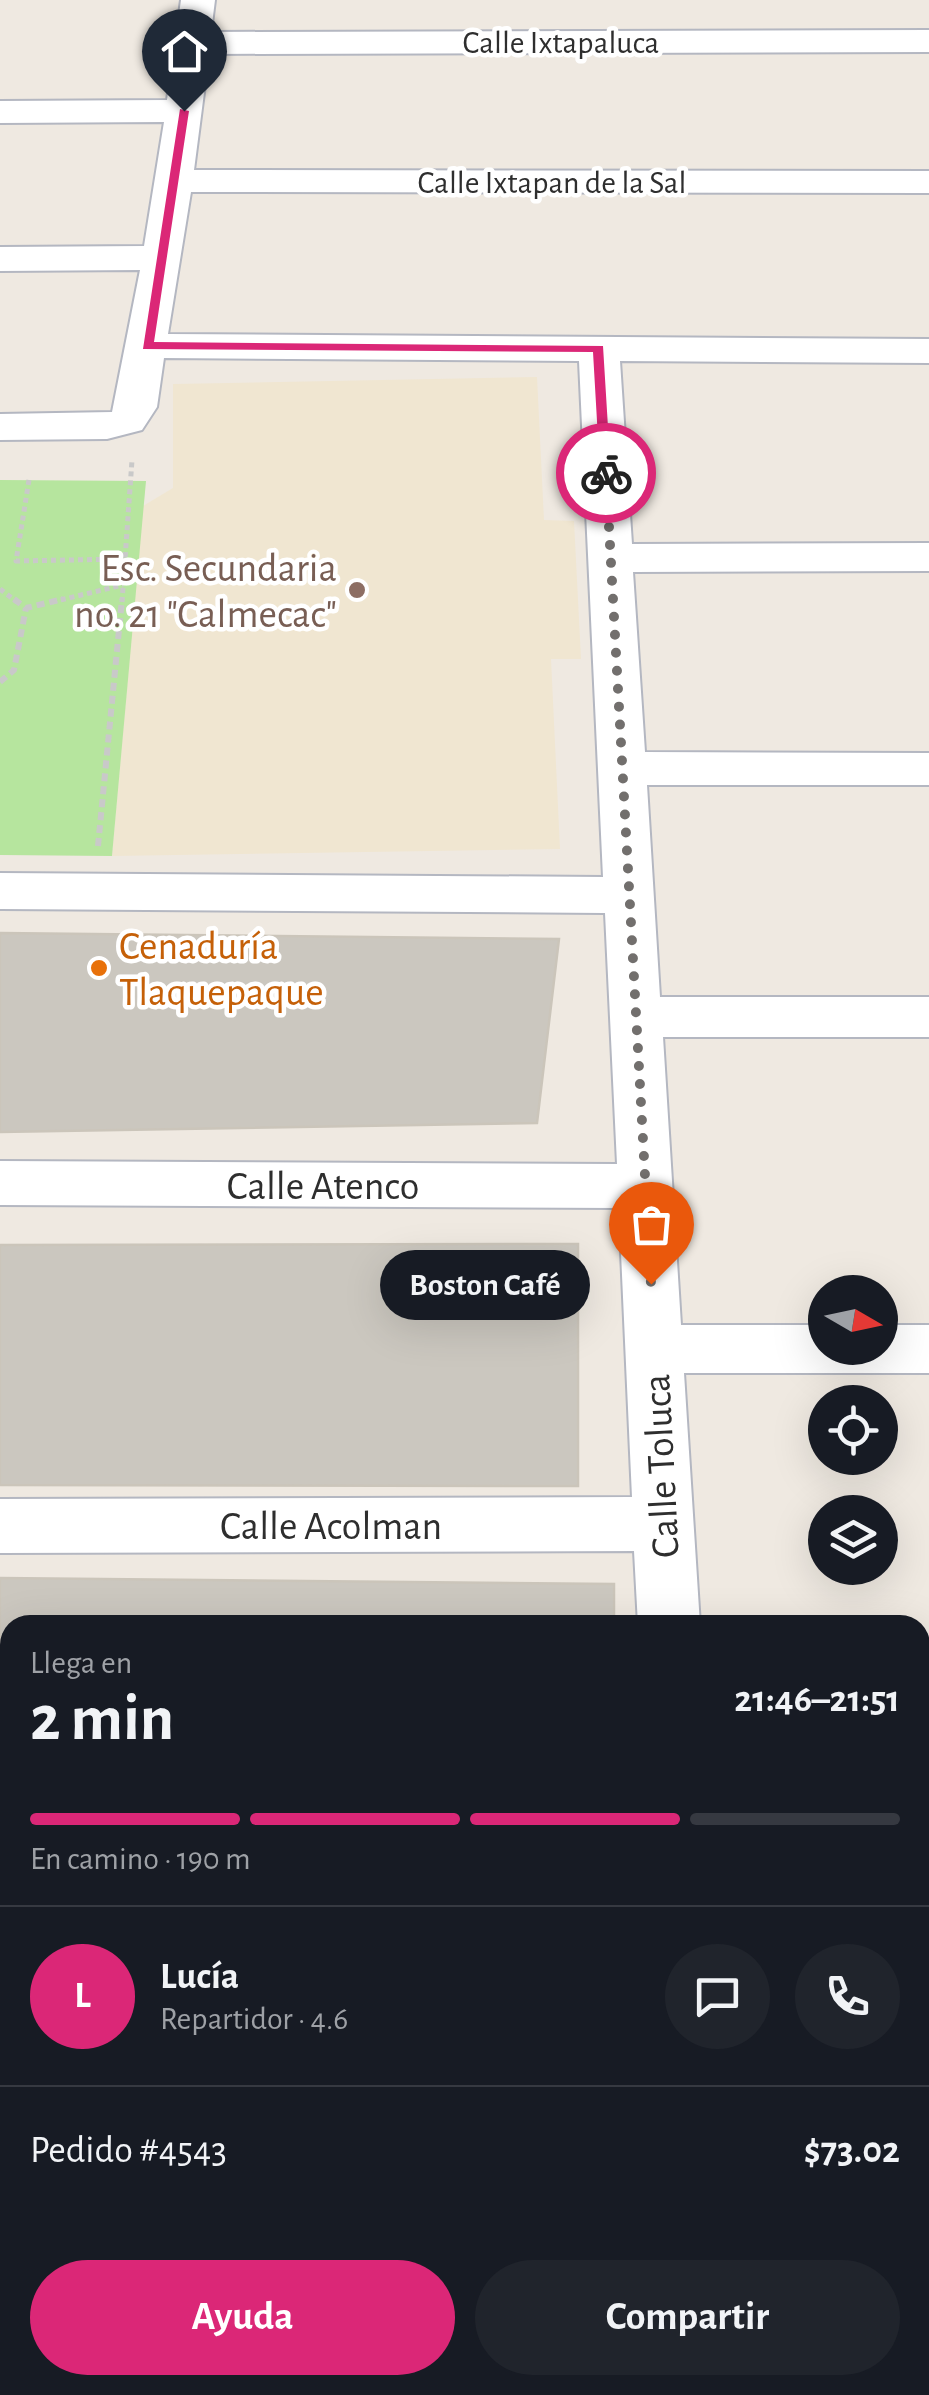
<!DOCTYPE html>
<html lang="es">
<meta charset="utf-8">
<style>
:root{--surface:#171b24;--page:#20242c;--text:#f1f3f6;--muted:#9ea1a6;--line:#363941;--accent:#db2777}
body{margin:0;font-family:"Alegreya Sans",sans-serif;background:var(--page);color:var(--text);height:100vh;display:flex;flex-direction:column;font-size:38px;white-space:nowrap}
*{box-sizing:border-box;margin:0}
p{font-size:32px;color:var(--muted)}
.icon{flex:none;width:55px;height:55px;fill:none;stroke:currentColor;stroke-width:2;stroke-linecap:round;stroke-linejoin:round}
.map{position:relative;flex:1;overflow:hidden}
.drawer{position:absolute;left:0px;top:1615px;width:930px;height:780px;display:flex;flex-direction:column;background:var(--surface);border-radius:30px 30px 0 0;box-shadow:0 10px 40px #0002}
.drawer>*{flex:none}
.needle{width:65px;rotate:99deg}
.tools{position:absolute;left:808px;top:1275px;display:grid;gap:20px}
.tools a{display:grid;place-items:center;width:90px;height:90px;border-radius:50%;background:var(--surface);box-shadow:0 10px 40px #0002;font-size:50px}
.pin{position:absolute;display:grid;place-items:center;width:85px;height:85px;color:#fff;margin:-102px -42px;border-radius:50% 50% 50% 0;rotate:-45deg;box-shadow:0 0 10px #0007}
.pin .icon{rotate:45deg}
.courier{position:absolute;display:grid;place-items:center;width:100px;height:100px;margin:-50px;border:8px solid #db2777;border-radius:50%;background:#fff;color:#222;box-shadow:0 2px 12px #0007}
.bubble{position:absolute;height:70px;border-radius:35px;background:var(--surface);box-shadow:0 10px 40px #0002;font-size:32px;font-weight:600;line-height:70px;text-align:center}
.headline em{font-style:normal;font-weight:600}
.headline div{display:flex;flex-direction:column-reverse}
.headline{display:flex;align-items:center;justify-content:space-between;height:170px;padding:0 30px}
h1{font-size:65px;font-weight:600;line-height:75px}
.bar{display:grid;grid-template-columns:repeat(4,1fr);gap:15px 10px;align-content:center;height:120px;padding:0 30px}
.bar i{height:12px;border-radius:8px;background:var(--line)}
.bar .on{background:var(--accent)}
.bar p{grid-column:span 4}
.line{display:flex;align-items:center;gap:25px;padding:0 30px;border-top:2px solid var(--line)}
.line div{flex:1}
.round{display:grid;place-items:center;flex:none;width:105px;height:105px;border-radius:52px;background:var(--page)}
.action{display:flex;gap:20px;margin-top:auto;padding:20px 30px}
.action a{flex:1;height:115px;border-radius:60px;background:var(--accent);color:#fff;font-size:40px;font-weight:600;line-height:115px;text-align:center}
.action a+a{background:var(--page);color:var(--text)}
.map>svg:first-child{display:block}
</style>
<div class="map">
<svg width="929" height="2395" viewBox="0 0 929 2395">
<rect width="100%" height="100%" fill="#efe9e1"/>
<path fill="#f0e6d1" d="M537,377L544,520L574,521L581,659H551L560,849L112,856L143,506L173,488V384Z"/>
<path fill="#b6e59e" d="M0,480L146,481L112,856L0,855Z"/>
<path fill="#cbc7bf" stroke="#cbc5ba" stroke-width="2.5" d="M0,933L559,939L537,1123L0,1132Z
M578,1244V1486L0,1485V1245Z
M0,1578L614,1584V1625H10V1900H0Z
M0,2021H10V2377H0Z"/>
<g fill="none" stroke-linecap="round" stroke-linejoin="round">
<defs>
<path id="minor" d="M181,0H215L211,32L929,30V52L209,54L194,170L929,171V193L191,192L168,334L929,339V363L620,361L632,544L929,543V571L633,572L645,752L929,753V785H647L660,997H929V1037H663L681,1325H825V1348H880V1325H929V1373H684L700,1625H638L634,1551L0,1553V1499L632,1497L619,1208L0,1205V1161L617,1164L605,913L0,909V873L603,877L579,361L164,358L157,407L142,430L107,439L0,440V414L112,412L140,270L0,271V247L144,246L164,122L0,123V101L167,100Z
M920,1691L929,1692V1752L920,1751Z
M0,1923H10V1991H0Z
M920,2186H929V2258H920Z
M673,2385H749L750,2395H674Z"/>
</defs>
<use href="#minor" stroke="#b4b7c1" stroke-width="4"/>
<path stroke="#c9c9c9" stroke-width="5" stroke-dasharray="5 4" stroke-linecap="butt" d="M29,480L16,561L126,559
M0,589L17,602
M52,602L123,585
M122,602L132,460"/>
<path stroke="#c9c9c9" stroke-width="6" stroke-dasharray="8 5" stroke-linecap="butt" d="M14,599L26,608L63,599
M0,682L14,670L26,608
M98,846L122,599"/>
<use href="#minor" fill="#fff" fill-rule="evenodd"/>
</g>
<path fill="#db2777" d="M180,109L189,111L154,342L603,346L611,476L600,473L593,352L143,349Z"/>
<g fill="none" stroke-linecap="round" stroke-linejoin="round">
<path stroke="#726f6d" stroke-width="10" stroke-dasharray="0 18" d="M606,473L651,1284"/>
</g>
<circle fill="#8d6e63" stroke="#fff" stroke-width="4" cx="357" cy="590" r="10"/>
<circle fill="#e8710a" stroke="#fff" stroke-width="4" cx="99" cy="968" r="10"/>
<g text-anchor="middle" stroke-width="9" stroke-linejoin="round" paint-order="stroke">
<g font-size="32" fill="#2e2e2e" stroke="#fff">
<text x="561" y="53">Calle Ixtapaluca</text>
<text x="552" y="193">Calle Ixtapan de la Sal</text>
</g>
<g font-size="40" fill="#785e54" stroke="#fff" text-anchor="end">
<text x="337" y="581">Esc. Secundaria<tspan x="337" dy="46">no. 21 "Calmecac"</tspan></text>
</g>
<g font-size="40" fill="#c56008" stroke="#fff" text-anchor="start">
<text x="119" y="959">Cenaduría<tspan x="119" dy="46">Tlaquepaque</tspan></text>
</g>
<g font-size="40" fill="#2e2e2e" stroke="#fff">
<text x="323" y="1199">Calle Atenco</text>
<text transform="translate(660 1466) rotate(-93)" y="14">Calle Toluca</text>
<text x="331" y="1539">Calle Acolman</text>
</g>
</g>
</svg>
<div class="tools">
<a><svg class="needle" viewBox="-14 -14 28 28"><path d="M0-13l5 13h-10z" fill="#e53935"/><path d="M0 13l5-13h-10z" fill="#9ea1a6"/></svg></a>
<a><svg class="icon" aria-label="locate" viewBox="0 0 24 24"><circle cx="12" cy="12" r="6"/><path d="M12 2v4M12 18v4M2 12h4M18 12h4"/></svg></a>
<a><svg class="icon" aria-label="layers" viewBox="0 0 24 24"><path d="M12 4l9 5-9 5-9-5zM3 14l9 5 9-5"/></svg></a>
</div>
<div class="pin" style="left:651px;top:1284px;background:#ea580c"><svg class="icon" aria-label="bag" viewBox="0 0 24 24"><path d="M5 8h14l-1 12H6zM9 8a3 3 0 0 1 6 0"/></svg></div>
<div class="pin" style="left:184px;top:111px;background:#1f2937"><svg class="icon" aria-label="home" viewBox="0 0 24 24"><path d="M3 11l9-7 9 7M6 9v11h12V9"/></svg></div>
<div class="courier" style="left:606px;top:473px"><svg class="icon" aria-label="bike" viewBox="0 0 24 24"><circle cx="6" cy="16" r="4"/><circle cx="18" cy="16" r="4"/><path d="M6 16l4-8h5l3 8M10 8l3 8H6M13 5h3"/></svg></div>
<div class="bubble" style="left:380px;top:1250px;width:210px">Boston Café</div>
<section class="drawer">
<div class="headline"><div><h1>2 min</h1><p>Llega en</p></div><em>21:46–21:51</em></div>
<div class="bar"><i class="on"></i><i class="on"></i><i class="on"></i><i></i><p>En camino · 190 m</p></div>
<div class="line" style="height:180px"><b class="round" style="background:var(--accent);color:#fff">L</b><div><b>Lucía</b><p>Repartidor · 4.6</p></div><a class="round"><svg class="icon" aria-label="chat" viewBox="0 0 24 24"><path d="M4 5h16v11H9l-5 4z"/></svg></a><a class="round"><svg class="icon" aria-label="phone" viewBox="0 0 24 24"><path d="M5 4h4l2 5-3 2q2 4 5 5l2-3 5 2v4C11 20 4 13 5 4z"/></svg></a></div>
<div class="line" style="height:130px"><div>Pedido #4543</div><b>$73.02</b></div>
<div class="action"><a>Ayuda</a><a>Compartir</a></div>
</section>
</div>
